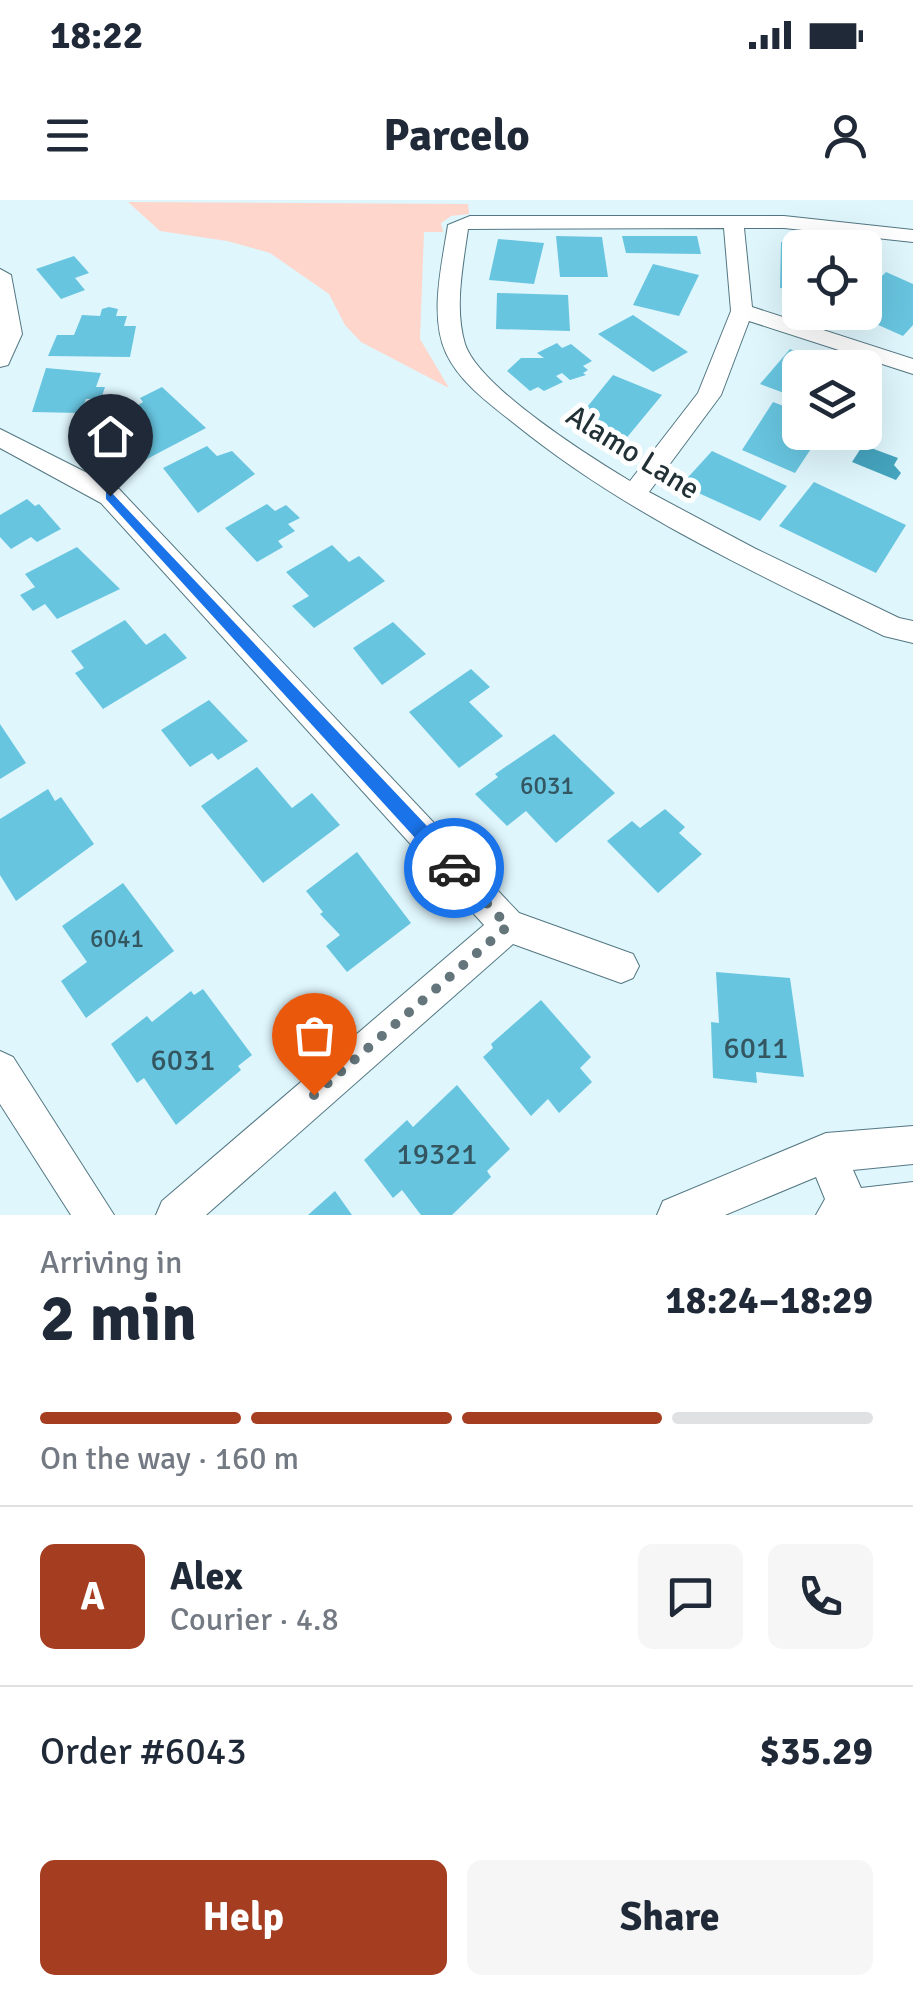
<!DOCTYPE html>
<meta charset="utf-8">
<style>
:root{--surface:#fff;--page:#f6f6f7;--text:#1f2937;--muted:#747a83;--line:#e0e1e3;--accent:#a53d21}
body{margin:0;font-family:Signika,sans-serif;background:var(--page);color:var(--text);height:100vh;display:flex;flex-direction:column;font-size:38px;white-space:nowrap}
*{box-sizing:border-box;margin:0}
p{font-size:32px;color:var(--muted)}
.icon{flex:none;width:55px;height:55px;fill:none;stroke:currentColor;stroke-width:2;stroke-linecap:round;stroke-linejoin:round}
.map{position:relative;height:1015px;overflow:hidden}
.drawer{display:flex;flex-direction:column;background:var(--surface);flex:1}
.drawer>*{flex:none}
.tools{position:absolute;left:782px;top:30px;display:grid;gap:20px}
.tools a{display:grid;place-items:center;width:100px;height:100px;border-radius:15px;background:var(--surface);box-shadow:0 10px 40px #0002;font-size:50px}
.pin{position:absolute;display:grid;place-items:center;width:85px;height:85px;color:#fff;margin:-102px -42px;border-radius:50% 50% 50% 0;rotate:-45deg;box-shadow:0 0 10px #0007}
.pin .icon{rotate:45deg}
.courier{position:absolute;display:grid;place-items:center;width:100px;height:100px;margin:-50px;border:8px solid #1a73e8;border-radius:50%;background:#fff;color:#222;box-shadow:0 2px 12px #0007}
.head em{font-style:normal;font-weight:800}
.head div{display:flex;flex-direction:column-reverse}
.head{display:flex;align-items:center;justify-content:space-between;height:170px;padding:0 40px}
h1{font-size:65px;font-weight:800;line-height:75px}
.bar{display:grid;grid-template-columns:repeat(4,1fr);gap:15px 10px;align-content:center;height:120px;padding:0 40px}
.bar i{height:12px;border-radius:8px;background:var(--line)}
.bar .active{background:var(--accent)}
.bar p{grid-column:span 4}
.line{display:flex;align-items:center;gap:25px;padding:0 40px;border-top:2px solid var(--line)}
.line div{flex:1}
.round{display:grid;place-items:center;flex:none;width:105px;height:105px;border-radius:15px;background:var(--page)}
.button{display:flex;gap:20px;margin-top:auto;padding:20px 40px}
.button a{flex:1;height:115px;border-radius:15px;background:var(--accent);color:#fff;font-size:40px;font-weight:800;line-height:115px;text-align:center}
.button a+a{background:var(--page);color:var(--text)}
.status{display:flex;justify-content:space-between;align-items:center;height:70px;padding:0 50px;background:var(--surface);direction:ltr}
.status svg{height:28px;fill:currentColor}
header{display:flex;justify-content:space-between;align-items:center;height:130px;padding:0 40px;background:var(--surface);font-size:45px;font-weight:800}
.map>svg:first-child{display:block}
</style>
<div class="status"><b>18:22</b><svg viewBox="0 0 49 12"><path d="M0 12V9h3v3zM5 12V6h3v6zM10 12V3h3v9zM15 12V0h3v12zM26 1h20v11H26zM47 4h2v5h-2z"/></svg></div>
<header><svg class="icon" aria-label="menu" viewBox="0 0 24 24"><path d="M4 6h16M4 12h16M4 18h16"/></svg>Parcelo<svg class="icon" aria-label="person" viewBox="0 0 24 24"><circle cx="12" cy="8" r="4"/><path d="M4 21q1-7 8-7t8 7"/></svg></header>
<div class="map">
<svg width="913" height="1015" viewBox="0 0 913 1015">
<rect width="100%" height="100%" fill="#dff6fd"/>
<path fill="#fed6cb" d="M128,2L468,4L469,14L451,16L441,23L443,32H424L420,139L449,188L361,142L345,125L329,94L270,53L227,41L160,31Z"/>
<path fill="#45a4be" d="M863,245L898,258L894,265L901,273L896,280L852,262Z"/>
<path fill="#68c5e0" d="M556,36L602,37L608,77H560Z
M622,36H697L701,54L626,53Z
M498,39L544,43L534,84L489,80Z
M781,42L819,45L800,48V90L780,88Z
M74,56L89,73L75,78L85,90L61,99L36,69Z
M653,64L699,75L679,116L633,105Z
M886,72L913,84V125L903,136L849,112H865V93Z
M497,93L568,95L570,131L496,129Z
M109,107L118,109L116,116H127L124,126H136L130,157L48,156L57,135H74L82,115L100,116L102,109Z
M633,115L688,152L653,172L598,134Z
M557,143L562,148L571,144L592,161L583,166L588,170L583,173L586,175L570,180L562,173L556,176L563,182L544,191L538,187L530,191L507,171L521,158H544L537,153Z
M790,149L834,167L800,168V199L760,184Z
M46,168L101,173L96,187H105L101,199H86L81,213L32,212Z
M613,175L662,195L624,241L575,222Z
M162,187L206,228L145,260L123,237L132,232L118,218L143,202L140,198Z
M773,202L800,212V232H822L795,273L742,250Z
M207,246L217,256L232,251L255,274L198,313L163,268Z
M712,251L787,286L760,321L681,285Z
M814,282L906,325L876,373L779,326Z
M27,299L35,306L39,304L61,329L37,342L31,337L11,349L0,337V315Z
M267,304L275,311L286,305L300,318L288,324L295,331L278,341L283,347L257,362L225,328Z
M332,345L349,362L359,356L385,381L314,428L292,406L309,396L286,372Z
M77,347L120,389L57,419L45,404L33,411L20,395L35,387L25,374Z
M125,420L146,445L165,433L187,458L103,509L75,473L84,468L71,451Z
M393,422L426,454L382,485L353,448Z
M471,469L490,487L469,502L503,536L459,568L409,512Z
M209,500L248,541L218,560L212,553L190,567L161,530Z
M0,524L26,563L0,579Z
M554,534L615,593L556,643L526,611L507,626L475,594L498,577L495,574Z
M257,567L292,608L312,593L340,625L263,683L201,606Z
M48,589L55,601L61,597L94,644L16,701L0,675V619Z
M665,609L685,627L679,633L702,654L658,693L607,641L632,621L640,628Z
M357,652L411,723L347,772L326,746L340,735L320,714L323,712L306,691Z
M123,683L174,751L86,818L61,781L87,762L62,726Z
M716,772L790,778L804,877L756,872L757,883L713,878L711,822L719,823Z
M203,789L252,855L238,866L241,870L176,925L144,878L137,883L111,844L147,816L152,822L191,791L194,795Z
M541,800L591,857L580,868L592,882L559,913L548,899L531,916L483,857L493,848L491,844Z
M457,885L510,949L487,971L491,977L452,1015H421L402,990L393,998L364,960L407,920L413,927Z
M335,991L352,1015H308Z"/>
<g fill="none" stroke-linecap="round" stroke-linejoin="round">
<defs>
<path id="street" d="M470,16H784L913,30V42L784,28H744L752,107L913,159V174L749,121L721,195L649,292L754,348L899,418L913,421V443L884,436C756,373 626,314 515,224C490,204 460,183 446,153C429,116 442,64 448,25ZM724,28L731,111L698,193L630,281C590,257 479,187 465,144C454,108 463,65 468,29Z
M0,69L11,75L22,134L8,165L0,167Z
M0,229L119,289L519,713L633,754L639,766L633,778L621,783L513,744L206,1015H156L162,1001L484,725L101,303L0,248Z
M0,851L13,857L114,1015H71L0,904Z
M913,926V964L853,970L861,988L913,982V1015H816L825,999L816,977L725,1015H657L663,1001L826,933Z"/>
</defs>
<use href="#street" stroke="#537782" stroke-width="2"/>
<use href="#street" fill="#fff" fill-rule="evenodd"/>
</g>
<path fill="#1a73e8" d="M110,291L461,662V674H448L106,299V292Z"/>
<g fill="none" stroke-linecap="round" stroke-linejoin="round">
<path stroke="#64767c" stroke-width="10" stroke-dasharray="0 18" d="M314,895L508,726L454,668"/>
</g>
<g text-anchor="middle" stroke-width="10" stroke-linejoin="round" paint-order="stroke">
<g font-size="25" fill="#345660">
<text x="547" y="594">6031</text>
<text x="117" y="747">6041</text>
</g>
<g font-size="30" fill="#223136" stroke="#fff">
<text transform="translate(633 252) rotate(32)" y="10">Alamo Lane</text>
</g>
<g font-size="30" fill="#345660">
<text x="756" y="858">6011</text>
<text x="183" y="870">6031</text>
<text x="437" y="964">19321</text>
</g>
</g>
</svg>
<div class="tools">
<a><svg class="icon" aria-label="locate" viewBox="0 0 24 24"><circle cx="12" cy="12" r="6"/><path d="M12 2v4M12 18v4M2 12h4M18 12h4"/></svg></a>
<a><svg class="icon" aria-label="layers" viewBox="0 0 24 24"><path d="M12 4l9 5-9 5-9-5zM3 14l9 5 9-5"/></svg></a>
</div>
<div class="pin" style="left:314px;top:895px;background:#ea580c"><svg class="icon" aria-label="bag" viewBox="0 0 24 24"><path d="M5 8h14l-1 12H6zM9 8a3 3 0 0 1 6 0"/></svg></div>
<div class="pin" style="left:110px;top:296px;background:#1f2937"><svg class="icon" aria-label="home" viewBox="0 0 24 24"><path d="M3 11l9-7 9 7M6 9v11h12V9"/></svg></div>
<div class="courier" style="left:454px;top:668px"><svg class="icon" aria-label="car" viewBox="0 0 24 24"><path d="M5 17H2v-5l4-1 3-4h7l3 4 3 1v5h-3M9 17h6M6 11h13"/><circle cx="7" cy="17" r="2"/><circle cx="17" cy="17" r="2"/></svg></div>
</div>
<section class="drawer">
<div class="head"><div><h1>2 min</h1><p>Arriving in</p></div><em>18:24–18:29</em></div>
<div class="bar"><i class="active"></i><i class="active"></i><i class="active"></i><i></i><p>On the way · 160 m</p></div>
<div class="line" style="height:180px"><b class="round" style="background:var(--accent);color:#fff">A</b><div><b>Alex</b><p>Courier · 4.8</p></div><a class="round"><svg class="icon" aria-label="chat" viewBox="0 0 24 24"><path d="M4 5h16v11H9l-5 4z"/></svg></a><a class="round"><svg class="icon" aria-label="phone" viewBox="0 0 24 24"><path d="M5 4h4l2 5-3 2q2 4 5 5l2-3 5 2v4C11 20 4 13 5 4z"/></svg></a></div>
<div class="line" style="height:130px"><div>Order #6043</div><b>$35.29</b></div>
<div class="button"><a>Help</a><a>Share</a></div>
</section>
